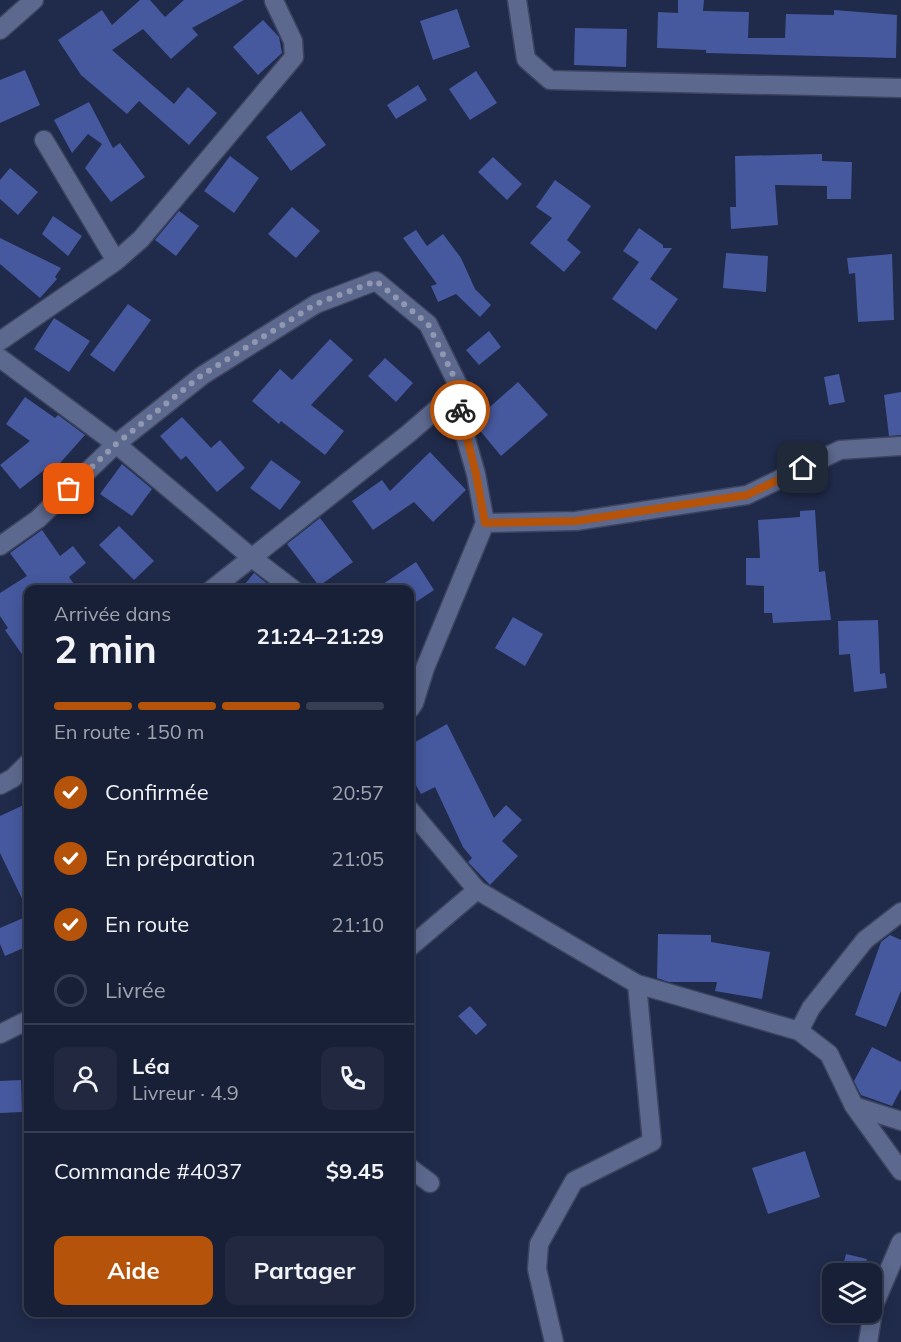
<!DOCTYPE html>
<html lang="fr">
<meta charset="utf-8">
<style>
:root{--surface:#182038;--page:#212840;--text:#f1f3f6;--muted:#9fa3ae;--line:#363e53;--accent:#b45309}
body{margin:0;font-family:Mulish,sans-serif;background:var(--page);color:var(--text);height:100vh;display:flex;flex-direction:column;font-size:22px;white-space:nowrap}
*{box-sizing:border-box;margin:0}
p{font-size:20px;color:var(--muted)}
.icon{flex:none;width:33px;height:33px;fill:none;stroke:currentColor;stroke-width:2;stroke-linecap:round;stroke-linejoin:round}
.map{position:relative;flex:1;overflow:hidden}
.sheet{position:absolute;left:24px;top:585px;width:390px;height:732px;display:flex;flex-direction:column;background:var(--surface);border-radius:12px;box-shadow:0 3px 15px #0003,0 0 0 2px var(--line)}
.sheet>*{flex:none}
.tools{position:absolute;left:822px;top:1263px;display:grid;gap:12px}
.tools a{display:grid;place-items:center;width:60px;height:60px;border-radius:12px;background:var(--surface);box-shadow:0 3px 15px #0003,0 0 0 2px var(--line);font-size:30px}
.pin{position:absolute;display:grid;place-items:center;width:51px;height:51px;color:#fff;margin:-26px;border-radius:12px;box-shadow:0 3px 9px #0006}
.courier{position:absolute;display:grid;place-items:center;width:60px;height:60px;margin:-30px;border:4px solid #b45309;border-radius:50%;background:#fff;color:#222;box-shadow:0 2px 8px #0007}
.head em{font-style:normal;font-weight:700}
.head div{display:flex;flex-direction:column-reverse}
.head{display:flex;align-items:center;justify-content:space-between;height:102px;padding:0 30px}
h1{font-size:39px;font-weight:700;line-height:45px}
.bar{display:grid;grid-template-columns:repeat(4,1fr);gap:9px 6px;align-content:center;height:72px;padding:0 30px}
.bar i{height:8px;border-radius:4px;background:var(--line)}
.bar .active{background:var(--accent)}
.bar p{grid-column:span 4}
.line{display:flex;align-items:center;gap:15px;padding:0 30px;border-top:2px solid var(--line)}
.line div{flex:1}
.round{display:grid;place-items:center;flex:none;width:63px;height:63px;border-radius:12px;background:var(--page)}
ol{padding:0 30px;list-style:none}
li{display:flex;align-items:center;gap:18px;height:66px}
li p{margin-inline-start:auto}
li .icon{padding:6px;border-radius:50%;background:var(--accent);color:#fff;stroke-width:4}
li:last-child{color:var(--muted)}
li i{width:33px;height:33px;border:3px solid var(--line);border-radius:50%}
.primary-button{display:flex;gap:12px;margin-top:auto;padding:12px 30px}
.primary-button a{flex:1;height:69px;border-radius:12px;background:var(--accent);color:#fff;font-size:24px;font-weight:700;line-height:69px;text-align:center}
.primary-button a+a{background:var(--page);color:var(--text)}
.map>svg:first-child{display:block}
</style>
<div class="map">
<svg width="901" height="1342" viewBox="0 0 901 1342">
<rect width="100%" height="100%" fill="#202a4a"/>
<path fill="#46599e" d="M140,0H150L165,17L184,0H244L192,28L198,35L171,59L143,29L112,50L174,104L188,87L217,113L189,145L139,101L127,114L81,75L58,40L102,10L112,25Z
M678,0H704L703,11L749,12L748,38H785L786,14L834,15V10L897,15L896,58L706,53V50L657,48L658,12L678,13Z
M457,9L470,47L433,60L420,21Z
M263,20L279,37L282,53L258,75L233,47Z
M575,28L627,29L626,67L574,65Z
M25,70L40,105L0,123V80Z
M476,71L497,103L470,120L449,89Z
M418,85L427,100L396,119L387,105Z
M89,102L113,148L120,143L145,177L111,202L85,168L102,144L88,134L72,153L54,120Z
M301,111L326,145L291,171L266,137Z
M822,154V161L852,162L851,199H827V186L775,185L778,225L731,229L730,207H736L735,156Z
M230,156L259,178L234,213L204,191Z
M493,157L522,184L507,200L478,172Z
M10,168L38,192L18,215L0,199V180Z
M555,180L591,206L567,240L581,252L564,272L530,243L552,218L536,207Z
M292,207L320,231L296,258L268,234Z
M179,211L199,226L176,256L155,240Z
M53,216L82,236L68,256L42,234Z
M639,228L663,245V248H672L650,279L678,299L656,330L612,299L639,262L623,251Z
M416,230L427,246L443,234L461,258L475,289L491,305L480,317L456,294L438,302L431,286L437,284L403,238Z
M0,238L61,268L55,277L57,279L40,298L0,264Z
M726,253L768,256L766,292L723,288Z
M892,254L894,320L858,322L855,273L849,274L847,258Z
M128,304L151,320L114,372L90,355Z
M54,318L90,341L69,372L34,349Z
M489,331L501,347L479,365L466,350Z
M330,339L353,360L311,405L344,431L325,455L281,421L279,424L252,401L280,369L292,380Z
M385,358L413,383L396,402L368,376Z
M839,374L845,402L829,405L824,377Z
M518,382L548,415L501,456L473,422Z
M901,392V435L889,436L884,395Z
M25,397L55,418L58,415L85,435L53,471L48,467L20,489L0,465L30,441L6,424Z
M182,417L211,448L220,440L245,468L217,492L186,456L181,460L160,436Z
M430,452L466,490L433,522L414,502L373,530L352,501L382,480L390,491Z
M271,460L301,482L280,510L250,488Z
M122,464L152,489L132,516L100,494Z
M815,510L819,572L825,571L831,620L773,623L772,613H764V586L746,585V558H760L758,520L800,517V511Z
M320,518L353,562L319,586L287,544Z
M119,526L154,561L134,580L99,545Z
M42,530L60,556L73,546L86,563L69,577L78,590H28V663L5,630L8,628L0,616V593L27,576L10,553Z
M416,562L434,590L410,606V590H374Z
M254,573L275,590H240Z
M513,617L543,634L525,666L495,648Z
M878,620L880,674L885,673L887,688L854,692L850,654L839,655L838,621Z
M447,724L494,818L506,805L522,820L502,841L518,856L490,885L468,862L472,858L463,847L435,787L421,794L410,775V745Z
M28,803V911L0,853V816Z
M28,916V946L5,956L0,944V928Z
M658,934L711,935V942L770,952L762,999L715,991L717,982H669L657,978Z
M890,935L901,940V991L886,1027L855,1015L881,942Z
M470,1006L487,1025L476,1035L458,1016Z
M872,1047L901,1062V1089L892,1106L861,1095L854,1081Z
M21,1080L22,1112L0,1113V1081Z
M805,1151L820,1197L768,1214L752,1168Z
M846,1254L867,1259L863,1274H841Z"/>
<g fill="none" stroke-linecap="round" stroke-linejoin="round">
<defs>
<path id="minor" d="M517,0L526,59L550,80L901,88
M0,30L34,0
M44,140L116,261
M0,341L116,261L141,239L294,57L293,41L274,1
M0,358L116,444L251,557L294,590
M485,523L576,521L747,495L840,450L901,446
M0,546L38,519L116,444L203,375L316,304L376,281L428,324L460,389V418L476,474L485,523L425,668L414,703L410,709
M211,590L408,434L460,389
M0,785L13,778L28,763
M410,810L477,890L637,984L799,1031L829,1054L854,1106L901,1171
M410,947L477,890
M799,1031L811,1008L865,940L901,912
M0,1034L28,1020
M854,1106L901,1121
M410,1168L430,1183
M554,1342L537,1269L539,1244L574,1181L652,1142L637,984
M868,1342L874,1305L901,1242"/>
</defs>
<use href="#minor" stroke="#3c445f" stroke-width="21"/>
<use href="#minor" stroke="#5c688d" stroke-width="18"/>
</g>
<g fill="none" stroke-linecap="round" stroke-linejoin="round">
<path stroke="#9098b1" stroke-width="6" stroke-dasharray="0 10.8" d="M69,489L116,444L202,375L316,304L376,281L428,324L460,389V410"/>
<path stroke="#b45309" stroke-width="8" d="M460,410L476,474L485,523L576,521L747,495L803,468"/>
</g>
</svg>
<div class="tools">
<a><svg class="icon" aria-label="layers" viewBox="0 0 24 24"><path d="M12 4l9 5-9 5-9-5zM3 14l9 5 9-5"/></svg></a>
</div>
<div class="pin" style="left:69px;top:489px;background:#ea580c"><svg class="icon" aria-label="bag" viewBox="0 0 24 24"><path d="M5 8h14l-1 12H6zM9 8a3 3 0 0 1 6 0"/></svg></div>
<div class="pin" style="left:803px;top:468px;background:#1f2937"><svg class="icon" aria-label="home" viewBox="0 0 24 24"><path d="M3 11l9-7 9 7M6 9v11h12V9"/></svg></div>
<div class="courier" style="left:460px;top:410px"><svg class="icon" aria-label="bike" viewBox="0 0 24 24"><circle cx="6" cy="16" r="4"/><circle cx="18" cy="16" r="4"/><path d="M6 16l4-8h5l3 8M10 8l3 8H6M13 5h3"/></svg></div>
<section class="sheet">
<div class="head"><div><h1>2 min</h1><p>Arrivée dans</p></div><em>21:24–21:29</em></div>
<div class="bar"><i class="active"></i><i class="active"></i><i class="active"></i><i></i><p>En route · 150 m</p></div>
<ol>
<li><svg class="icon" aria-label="check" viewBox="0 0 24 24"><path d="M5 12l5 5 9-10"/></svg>Confirmée<p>20:57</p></li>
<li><svg class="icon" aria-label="check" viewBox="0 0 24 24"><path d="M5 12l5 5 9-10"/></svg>En préparation<p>21:05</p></li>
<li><svg class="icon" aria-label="check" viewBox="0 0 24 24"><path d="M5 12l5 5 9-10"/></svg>En route<p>21:10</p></li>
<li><i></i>Livrée</li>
</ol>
<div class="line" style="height:108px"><a class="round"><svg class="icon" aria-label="person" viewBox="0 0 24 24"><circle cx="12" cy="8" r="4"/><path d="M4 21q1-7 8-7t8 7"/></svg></a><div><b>Léa</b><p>Livreur · 4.9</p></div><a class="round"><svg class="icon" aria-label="phone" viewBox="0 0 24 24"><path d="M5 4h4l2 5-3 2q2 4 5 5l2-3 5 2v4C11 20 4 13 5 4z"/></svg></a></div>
<div class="line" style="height:78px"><div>Commande #4037</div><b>$9.45</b></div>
<div class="primary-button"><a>Aide</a><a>Partager</a></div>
</section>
</div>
